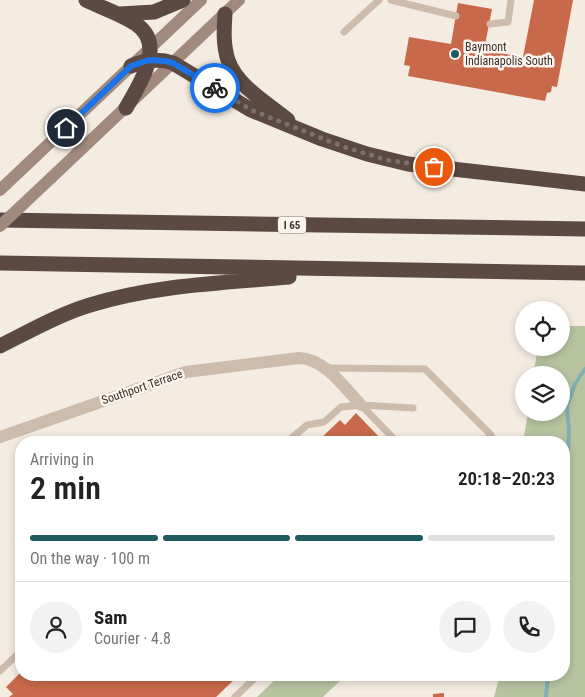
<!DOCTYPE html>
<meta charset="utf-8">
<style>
:root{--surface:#fff;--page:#f2f2f2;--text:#222;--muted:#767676;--line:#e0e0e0;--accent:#1f5a5e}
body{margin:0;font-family:"Roboto Condensed",sans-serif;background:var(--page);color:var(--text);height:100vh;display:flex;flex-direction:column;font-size:19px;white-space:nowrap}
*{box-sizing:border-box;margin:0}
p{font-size:16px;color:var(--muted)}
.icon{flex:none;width:28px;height:28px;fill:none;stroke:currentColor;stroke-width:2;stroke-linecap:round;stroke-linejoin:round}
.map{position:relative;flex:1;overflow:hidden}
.details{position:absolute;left:15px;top:436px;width:555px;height:245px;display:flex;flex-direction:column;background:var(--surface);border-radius:20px;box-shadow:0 2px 8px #0003}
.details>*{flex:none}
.controls{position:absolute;left:515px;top:301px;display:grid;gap:10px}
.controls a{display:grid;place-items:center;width:55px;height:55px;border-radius:50%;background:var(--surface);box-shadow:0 2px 8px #0003;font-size:25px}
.pin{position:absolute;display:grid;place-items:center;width:42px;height:42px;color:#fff;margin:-21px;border:2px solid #fff;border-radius:50%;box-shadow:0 1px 5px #0007}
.courier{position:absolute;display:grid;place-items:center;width:50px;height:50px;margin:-25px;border:4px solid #1a73e8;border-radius:50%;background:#fff;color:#222;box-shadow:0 1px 6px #0007}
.head em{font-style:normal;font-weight:600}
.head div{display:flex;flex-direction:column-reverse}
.head{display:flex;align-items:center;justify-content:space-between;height:85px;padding:0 15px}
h1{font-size:32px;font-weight:600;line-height:38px}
.bar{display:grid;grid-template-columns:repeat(4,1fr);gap:8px 5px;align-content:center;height:60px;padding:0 15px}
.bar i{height:6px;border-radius:4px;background:var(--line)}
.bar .active{background:var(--accent)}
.bar p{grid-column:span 4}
.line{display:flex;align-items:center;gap:12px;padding:0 15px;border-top:1px solid var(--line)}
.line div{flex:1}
.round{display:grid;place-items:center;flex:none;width:52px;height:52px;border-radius:26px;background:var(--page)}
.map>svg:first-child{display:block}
</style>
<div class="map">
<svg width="585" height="697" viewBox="0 0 585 697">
<rect width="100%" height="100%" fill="#f4ebe1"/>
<path fill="#b8c4a0" d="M561,326H585V697H494L500,675H564V442H523L528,413L561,412V375H533L538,348H561Z
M280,675H346L323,697H257Z"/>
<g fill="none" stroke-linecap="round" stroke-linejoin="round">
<path stroke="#7fb0b2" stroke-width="4" d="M567,477L569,431L567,406L575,384L585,369
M564,505L567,475
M546,697L548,675"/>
</g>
<path fill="#c8694b" d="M534,0H573L557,87L552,86L551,92L547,93L545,101L408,76L410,66L404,65L409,37L451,44L458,3L492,9L484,50L523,57Z
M356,413L384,442H322L319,440L340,420L345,425Z
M21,672V675H239L216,697H9L13,694L6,687Z
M444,693V697H433V694Z"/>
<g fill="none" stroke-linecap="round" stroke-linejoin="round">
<path stroke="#cdbbac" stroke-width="7" d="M391,0L456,16
M490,24L508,22L511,0
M344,32L379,0
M327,368L425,369L491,435L484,442
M361,405L397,442
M287,442L307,425L324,422L341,407L361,405L413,408
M0,671L21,651
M235,697L258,675"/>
<path stroke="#cdbbac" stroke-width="12" d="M0,437L186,372L299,358C325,359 344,387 361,405"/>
<path stroke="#a18a7d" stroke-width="12" d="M51,178L239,0
M0,190L201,0"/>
<path stroke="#5c4a42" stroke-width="15" d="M86,0C102,8 121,14 136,24C167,45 139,85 126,108
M120,14L154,12L183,0
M225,14C224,29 223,45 228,60C237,86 267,103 288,120
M131,66C145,60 158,58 173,63L251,110L322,139L367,154L408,164L585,184
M0,220L585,229
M0,263L585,273
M0,346C28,332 60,314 90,305C155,285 222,283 289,277"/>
<path stroke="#a18a7d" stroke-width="12" d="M0,226L51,178"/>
</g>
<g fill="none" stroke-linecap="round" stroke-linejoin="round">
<path stroke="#7c716b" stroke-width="5" stroke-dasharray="0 9" d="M215,88L251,110L344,147L387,160L434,167"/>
<path stroke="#1a73e8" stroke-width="6" d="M66,128L131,66L149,60L165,61L173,63L215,88"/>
</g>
<circle fill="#1f5a5e" stroke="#fbf5ee" stroke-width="2" cx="455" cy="54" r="5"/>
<g text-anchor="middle" stroke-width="5" stroke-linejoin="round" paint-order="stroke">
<rect fill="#fbf5ee" stroke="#756b66" stroke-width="1" x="278" y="216.5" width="28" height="17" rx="4"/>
<g font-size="11" font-weight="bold" fill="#3b302b">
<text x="292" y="229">I 65</text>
</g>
<g font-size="12" fill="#3b302b" stroke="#fbf5ee" text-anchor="start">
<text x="465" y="51">Baymont<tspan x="465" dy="14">Indianapolis South</tspan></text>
</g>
<g font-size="12" fill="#3b302b" stroke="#fbf5ee">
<text transform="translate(142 387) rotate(-19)" y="4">Southport Terrace</text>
</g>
</g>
</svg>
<div class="controls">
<a><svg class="icon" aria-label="locate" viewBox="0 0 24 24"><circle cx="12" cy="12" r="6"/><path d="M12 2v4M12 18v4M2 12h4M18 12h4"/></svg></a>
<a><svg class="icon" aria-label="layers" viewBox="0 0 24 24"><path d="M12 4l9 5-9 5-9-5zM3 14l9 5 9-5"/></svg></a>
</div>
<div class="pin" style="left:434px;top:167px;background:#ea580c"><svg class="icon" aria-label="bag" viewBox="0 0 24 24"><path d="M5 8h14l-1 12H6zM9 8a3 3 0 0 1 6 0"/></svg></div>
<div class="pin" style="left:66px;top:128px;background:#1f2937"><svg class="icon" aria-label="home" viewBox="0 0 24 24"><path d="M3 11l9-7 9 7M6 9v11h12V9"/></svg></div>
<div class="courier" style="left:215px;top:88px"><svg class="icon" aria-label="bike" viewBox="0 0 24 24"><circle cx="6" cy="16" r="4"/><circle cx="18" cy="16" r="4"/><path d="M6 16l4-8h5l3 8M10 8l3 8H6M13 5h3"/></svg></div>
<section class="details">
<div class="head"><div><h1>2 min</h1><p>Arriving in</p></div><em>20:18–20:23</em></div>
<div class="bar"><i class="active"></i><i class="active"></i><i class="active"></i><i></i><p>On the way · 100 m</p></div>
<div class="line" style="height:90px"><a class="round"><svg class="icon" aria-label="person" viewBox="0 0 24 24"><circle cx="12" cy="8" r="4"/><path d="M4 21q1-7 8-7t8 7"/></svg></a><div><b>Sam</b><p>Courier · 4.8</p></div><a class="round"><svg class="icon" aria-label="chat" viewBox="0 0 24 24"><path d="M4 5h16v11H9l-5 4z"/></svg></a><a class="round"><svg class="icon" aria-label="phone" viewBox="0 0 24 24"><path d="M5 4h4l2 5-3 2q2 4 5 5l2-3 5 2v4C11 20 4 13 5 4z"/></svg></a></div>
</section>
</div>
